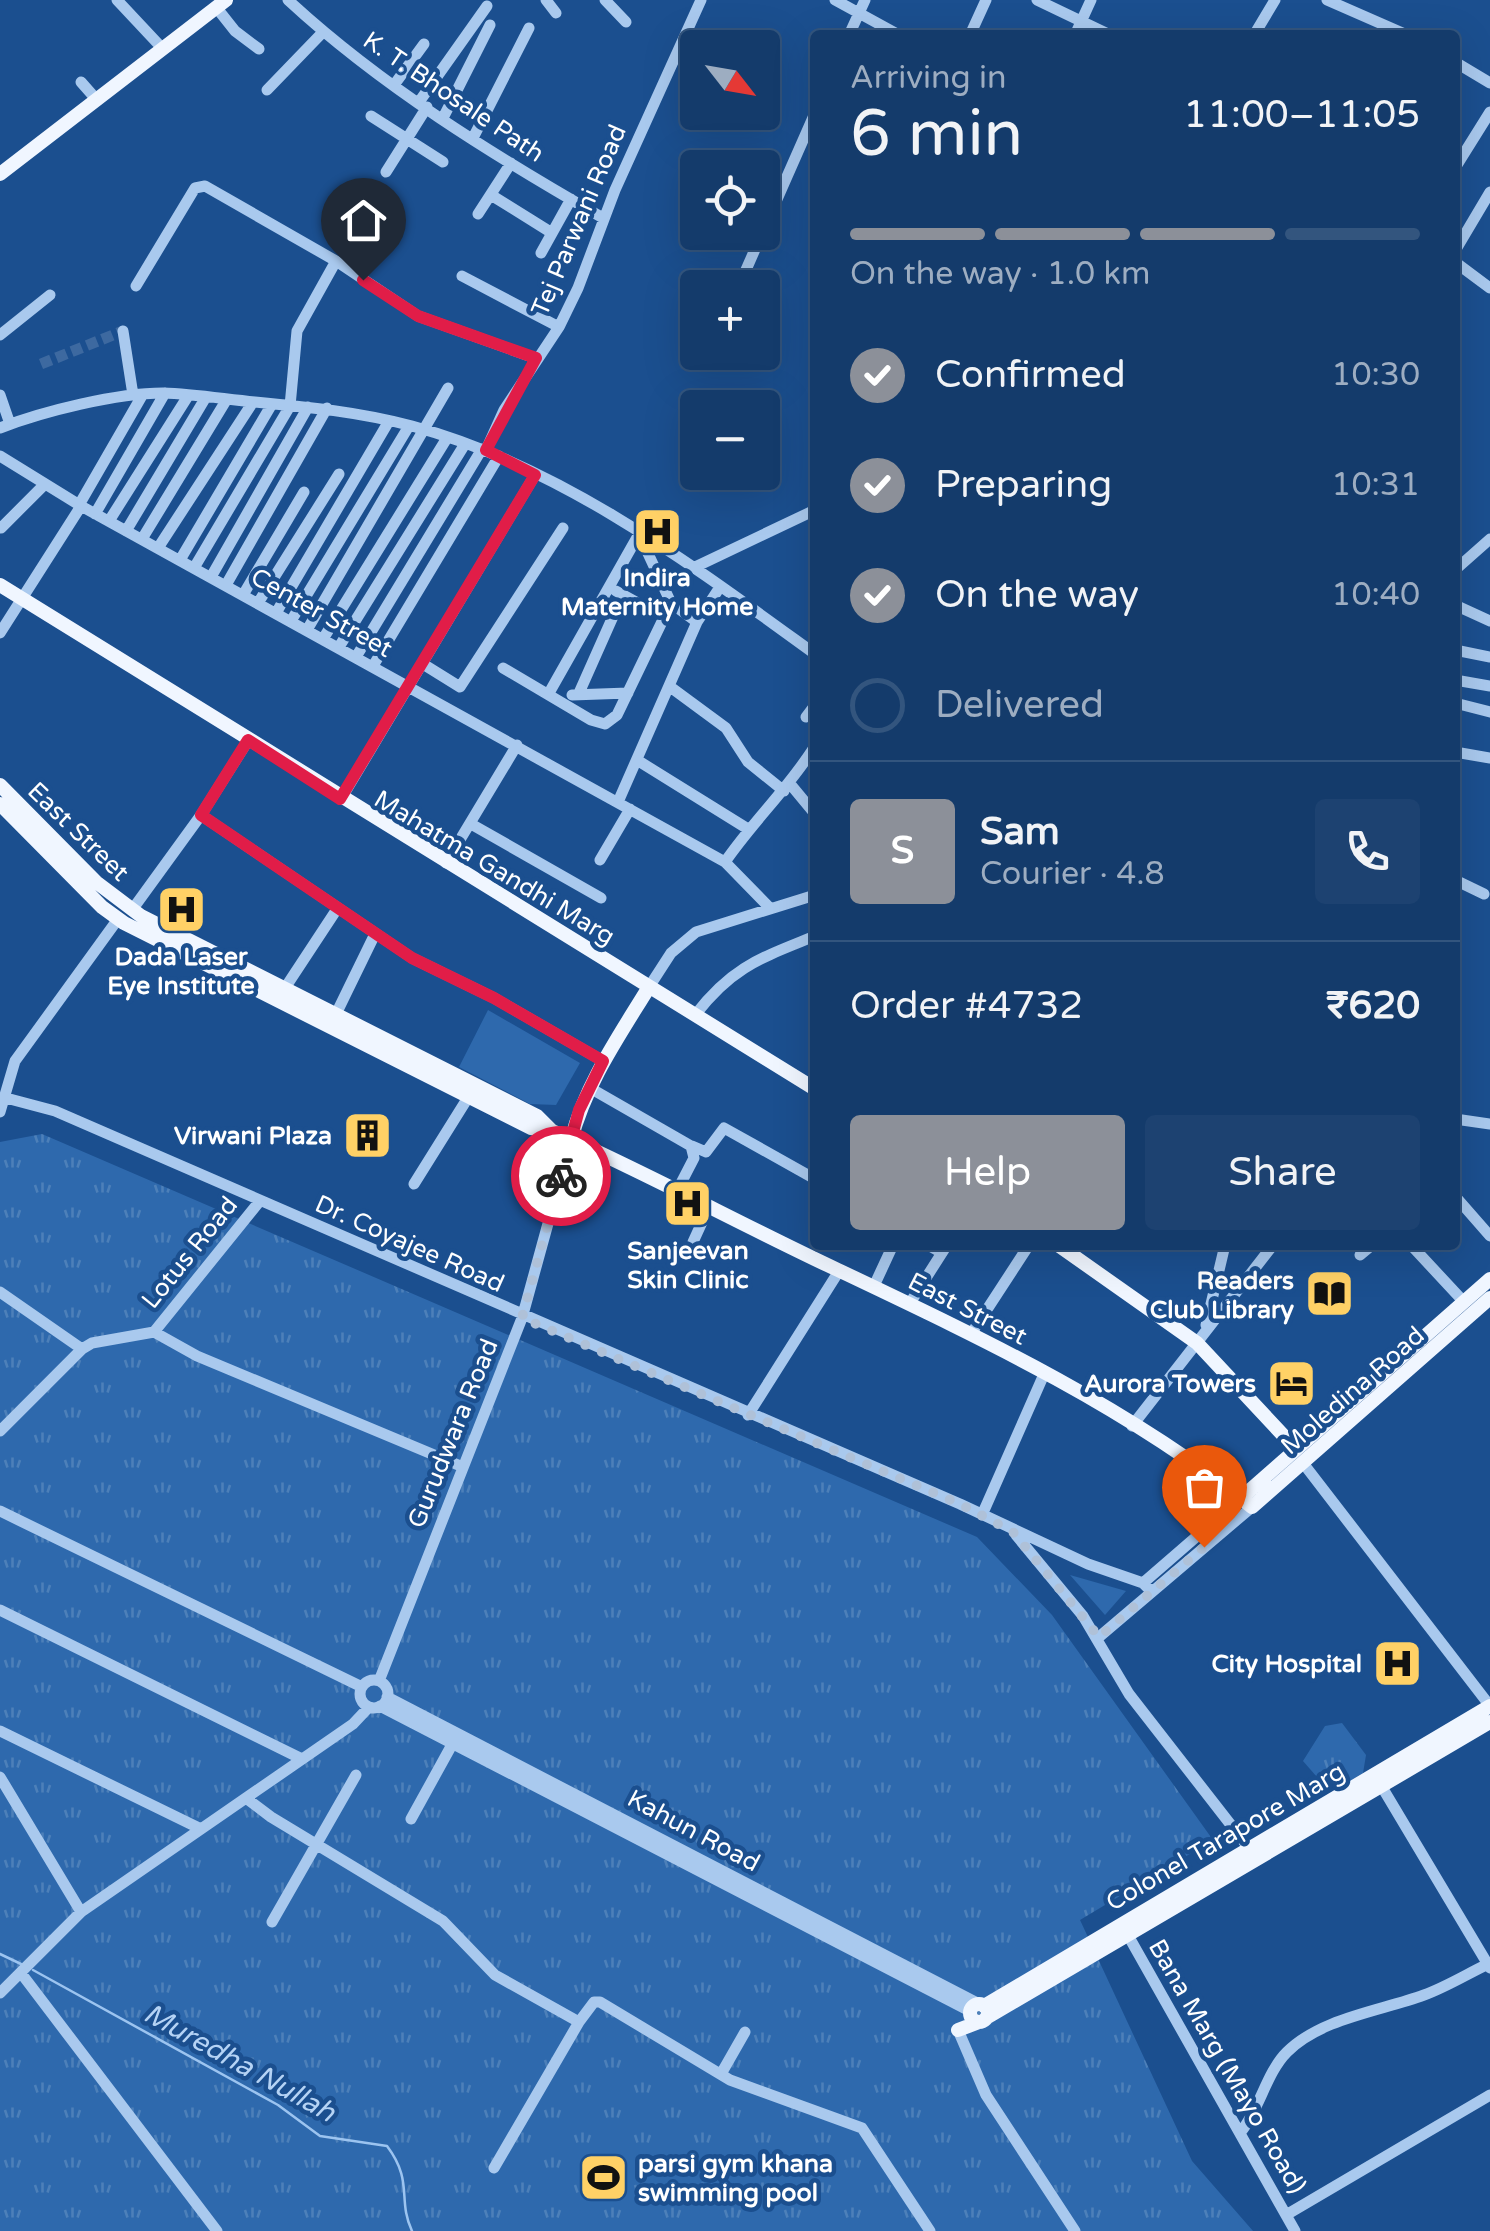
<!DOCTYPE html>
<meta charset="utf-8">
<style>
:root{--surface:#143b6b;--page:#1d4271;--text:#f1f3f6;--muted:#9dadc1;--line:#33557e;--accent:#8c9099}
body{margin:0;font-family:"Varela Round",sans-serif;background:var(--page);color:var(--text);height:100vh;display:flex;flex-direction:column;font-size:38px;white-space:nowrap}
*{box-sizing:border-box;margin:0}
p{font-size:32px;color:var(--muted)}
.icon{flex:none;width:55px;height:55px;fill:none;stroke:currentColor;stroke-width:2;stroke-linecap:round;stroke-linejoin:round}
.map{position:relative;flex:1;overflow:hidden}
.drawer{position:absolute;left:810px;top:30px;width:650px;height:1220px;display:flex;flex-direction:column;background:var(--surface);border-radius:10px;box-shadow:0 10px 40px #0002,0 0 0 2px var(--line)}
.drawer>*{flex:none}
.needle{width:65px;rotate:121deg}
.tools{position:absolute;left:680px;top:30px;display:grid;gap:20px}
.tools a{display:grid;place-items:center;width:100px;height:100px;border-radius:10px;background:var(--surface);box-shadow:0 10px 40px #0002,0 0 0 2px var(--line);font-size:50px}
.pin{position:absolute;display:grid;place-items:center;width:85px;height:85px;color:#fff;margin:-102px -42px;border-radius:50% 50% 50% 0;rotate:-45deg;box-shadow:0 0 10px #0007}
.pin .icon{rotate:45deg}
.courier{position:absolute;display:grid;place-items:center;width:100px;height:100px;margin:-50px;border:8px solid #e11d48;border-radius:50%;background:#fff;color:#222;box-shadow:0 2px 12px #0007}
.headline em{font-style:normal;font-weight:600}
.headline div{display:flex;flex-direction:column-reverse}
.headline{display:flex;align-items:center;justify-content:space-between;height:170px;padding:0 40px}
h1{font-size:65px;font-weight:600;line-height:75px}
.bar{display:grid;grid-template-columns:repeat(4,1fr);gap:15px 10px;align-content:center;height:120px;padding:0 40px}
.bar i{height:12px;border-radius:8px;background:var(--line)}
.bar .selected{background:var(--accent)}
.bar p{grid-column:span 4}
.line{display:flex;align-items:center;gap:25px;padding:0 40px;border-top:2px solid var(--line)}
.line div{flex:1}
.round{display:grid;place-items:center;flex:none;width:105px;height:105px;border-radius:10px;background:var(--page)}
ol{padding:0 40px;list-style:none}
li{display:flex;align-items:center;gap:30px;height:110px}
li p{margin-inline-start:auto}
li .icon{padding:10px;border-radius:50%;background:var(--accent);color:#fff;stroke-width:4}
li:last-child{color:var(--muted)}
li i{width:55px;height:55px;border:5px solid var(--line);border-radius:50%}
.action{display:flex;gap:20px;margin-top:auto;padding:20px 40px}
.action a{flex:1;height:115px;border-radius:10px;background:var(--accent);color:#fff;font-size:40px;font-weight:600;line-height:115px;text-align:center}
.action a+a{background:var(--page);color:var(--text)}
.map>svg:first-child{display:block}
</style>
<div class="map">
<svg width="1490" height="2231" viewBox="0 0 1490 2231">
<defs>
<pattern id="grass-tufts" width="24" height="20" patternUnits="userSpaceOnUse" patternTransform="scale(2.5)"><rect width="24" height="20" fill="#2e69ad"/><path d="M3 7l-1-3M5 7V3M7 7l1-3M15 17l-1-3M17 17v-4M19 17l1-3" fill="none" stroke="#4d80b9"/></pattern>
</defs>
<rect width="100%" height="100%" fill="#1b4f8f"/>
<path fill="url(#grass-tufts)" d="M42,1134L977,1537L1052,1615L1213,1840L1080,1920L1192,2161L1253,2231H0V1142Z
M1342,1723L1366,1755L1363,1773L1340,1787L1317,1777L1303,1761L1325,1726Z"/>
<path fill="#2e69ad" d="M488,1010L580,1063L556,1105L530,1104L459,1067Z
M1070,1575L1126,1591L1105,1615Z"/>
<path fill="#3c6290" stroke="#9cc4f0" stroke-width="2.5" d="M603,2160L618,2173L602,2193L587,2181Z"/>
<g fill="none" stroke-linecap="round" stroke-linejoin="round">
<path stroke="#9cc4f0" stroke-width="2.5" d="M0,1954L21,1964
M33,1970L278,2105L320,2136L387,2146C414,2182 397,2199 412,2231"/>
<path stroke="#3d69a0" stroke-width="11" stroke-dasharray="11 5.5" stroke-linecap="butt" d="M41,364L123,331"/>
<path stroke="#a9c9ee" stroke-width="11" d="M117,0L162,48
M288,0C381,86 493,155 603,218
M546,0L556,13
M605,0L626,22
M835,0L899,35
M1037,0L1110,35
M1327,0L1407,35
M216,7L235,31L259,49
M849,35L865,0
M970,35L986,0
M1075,35L1091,0
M1254,35L1275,0
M1455,62L1490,83
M81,82L96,99
M394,85L424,44
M267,90L323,32
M419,102L487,6
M371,116L443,162
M443,118L490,25
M473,138L529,28
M1455,168L1490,112
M386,172L427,107
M491,195L552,233
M478,214L511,163
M1455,251L1490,192
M541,253L571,199
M1455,262L1490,288
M462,276L559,327
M136,286L195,188L205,186L336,261L418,316L535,358
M738,288L815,113
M123,331L133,395
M0,335L50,295
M0,395L10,424
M0,428C44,411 117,393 163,393C194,394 224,399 255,402C308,407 360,412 412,426C561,466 692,565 815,654
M486,450L504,410L559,327L578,288L615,190L701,0
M0,456L81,506L725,862L769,907
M79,505L143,394
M95,514L165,393
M109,521L188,396
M1,528L45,484
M126,531L206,397
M639,534L671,603L697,622
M142,539L227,399
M158,548L253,402
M180,560L272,404
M194,568L290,406L297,331L336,261
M693,568L815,510
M1455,570L1490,539
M211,577L308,407
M226,585L327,408
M616,591L647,608
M243,595L304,492
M258,603L339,474
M1455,605L1490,621
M276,613L389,421
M291,621L409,426
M307,630L448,388
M0,633L81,506
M323,639L447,438
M339,647L465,444
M1455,650L1490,657
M356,657L482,449
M423,664L460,687L563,528
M373,666L499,456
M503,668L591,720L605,724L617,715L671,603
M1455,680L1490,686
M669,686L726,728L748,762L784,791
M549,693L639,534
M579,693L623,594
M572,695L628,693
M1455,703L1490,712
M806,717L815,705
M1455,752L1490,758
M637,760L748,829
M791,785L815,814
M341,799L535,475
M618,802L697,622L720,587
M201,815L412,958L494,998L603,1061
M471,824L601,898
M600,860L630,809
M725,862C753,821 789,788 815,746
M446,863L517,745
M1455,880L1484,894
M132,910L201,815L249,739
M649,987L671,953L696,932L815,895
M285,988L337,909
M336,1014L375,934
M695,1015C733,966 761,958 815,936
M590,1088L691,1146L694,1158L678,1189
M6,1098L55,1111L960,1504L1088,1564L1143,1583L1151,1591
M0,1112L15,1061L118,919
M1455,1119L1490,1124
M692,1146L706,1152L724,1128L815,1179
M414,1184L469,1096
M1455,1196L1490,1236
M693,1242L709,1207
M928,1245L942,1253
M1411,1245L1464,1302
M1360,1255L1372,1245
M874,1286L893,1245
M0,1292L82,1349
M910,1303L947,1245
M1206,1325L1225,1245
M154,1332L259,1202
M971,1334L1029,1245
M748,1415L839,1271
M1132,1426L1273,1245
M0,1431L82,1349L92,1343L154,1332L197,1356L463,1467
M1303,1463L1490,1706
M0,1511L362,1687
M982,1515L1045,1372
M1016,1535L1083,1616L1129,1694L1252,1852
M1143,1583L1241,1498
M0,1610L302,1759
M1099,1637L1252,1507
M360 1694a14 14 0 1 1 28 0a14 14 0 1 1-28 0Z
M379,1681L522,1318L571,1140
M387,1697L979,2004
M380,1706L970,2011
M0,1731L201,1829
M0,1777L81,1912
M1379,1782L1490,1968
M246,1798L271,1817L443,1921L495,1975L579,2022
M411,1819L454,1741
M272,1922L356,1775
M1125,1930L1295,2231
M21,1973L217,2231
M0,1993L81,1912L353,1724L369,1707
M958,2030L986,2095L1075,2231
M721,2074L745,2032
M1240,2133C1260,2109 1266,2073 1287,2052C1321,2018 1381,2011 1424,1995C1446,1987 1467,1974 1488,1964
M494,2168L579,2022L594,2002H600L730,2080L862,2128L930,2231
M1286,2215L1490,2095"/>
<path stroke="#f0f6ff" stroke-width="14" d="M0,174L226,0
M0,585L815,1089
M0,785L96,882L141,916L537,1116L552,1131
M0,804L102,907L124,923L531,1128L552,1131C649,1174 742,1225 838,1270C981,1338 1128,1407 1252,1507L1490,1298
M571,1140C586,1083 619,1036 649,987
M1058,1245L1197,1343L1296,1449
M1241,1498L1490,1279
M970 2013a9 9 0 1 1 18 0a9 9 0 1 1-18 0Z
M984,2006L1490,1706
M986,2018L1490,1722
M958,2030L979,2022"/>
</g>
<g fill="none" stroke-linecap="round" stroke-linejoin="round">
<path stroke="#afc1d8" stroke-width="10" stroke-dasharray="0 18" d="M561,1176L522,1318L960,1504L1013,1532L1099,1637L1204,1547"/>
<path stroke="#e11d48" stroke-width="12" d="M363,280L418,316L536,358L486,450L535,475L340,799L248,740L201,815L412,958L494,998L603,1061L579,1110L561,1176"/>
</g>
<defs>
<symbol id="hospital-square" viewBox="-11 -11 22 22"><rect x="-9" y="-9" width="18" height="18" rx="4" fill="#ffd166" stroke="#1b4f8f"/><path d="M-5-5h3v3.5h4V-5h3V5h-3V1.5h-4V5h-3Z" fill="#111"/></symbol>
<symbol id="building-square" viewBox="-11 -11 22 22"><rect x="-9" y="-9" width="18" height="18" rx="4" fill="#ffd166" stroke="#1b4f8f"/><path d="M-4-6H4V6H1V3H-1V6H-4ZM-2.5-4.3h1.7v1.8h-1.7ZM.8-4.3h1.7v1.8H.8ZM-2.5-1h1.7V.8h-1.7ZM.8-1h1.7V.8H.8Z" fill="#111"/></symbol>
<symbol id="library-square" viewBox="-11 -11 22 22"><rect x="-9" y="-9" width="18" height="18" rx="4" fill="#ffd166" stroke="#1b4f8f"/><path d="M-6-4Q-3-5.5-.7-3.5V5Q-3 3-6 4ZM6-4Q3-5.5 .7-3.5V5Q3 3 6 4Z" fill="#111"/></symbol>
<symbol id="hotel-square" viewBox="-11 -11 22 22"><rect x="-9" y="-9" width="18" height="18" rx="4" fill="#ffd166" stroke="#1b4f8f"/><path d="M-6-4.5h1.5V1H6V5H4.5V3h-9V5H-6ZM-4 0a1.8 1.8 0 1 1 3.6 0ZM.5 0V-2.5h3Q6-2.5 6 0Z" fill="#111"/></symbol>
<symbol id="stadium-square" viewBox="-11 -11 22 22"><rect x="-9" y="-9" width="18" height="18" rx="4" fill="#ffd166" stroke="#1b4f8f"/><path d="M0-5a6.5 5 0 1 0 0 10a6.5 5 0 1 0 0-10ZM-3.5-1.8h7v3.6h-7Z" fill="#111"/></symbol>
</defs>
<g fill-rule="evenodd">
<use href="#hospital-square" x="630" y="504" width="55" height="55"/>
<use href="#hospital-square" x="154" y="882" width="55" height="55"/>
<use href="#building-square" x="340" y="1108" width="55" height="55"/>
<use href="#hospital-square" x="660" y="1176" width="55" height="55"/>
<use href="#library-square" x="1302" y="1266" width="55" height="55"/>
<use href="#hotel-square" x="1264" y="1356" width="55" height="55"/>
<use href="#hospital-square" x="1370" y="1636" width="55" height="55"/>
<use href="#stadium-square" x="576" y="2150" width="55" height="55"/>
</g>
<g text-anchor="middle" stroke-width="9" stroke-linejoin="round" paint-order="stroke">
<g font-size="25" fill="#fff" stroke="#1b4f8f">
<text transform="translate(454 96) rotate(34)" y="9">K. T. Bhosale Path</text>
<text transform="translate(578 220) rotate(-67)" y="9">Tej Parwani Road</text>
<text transform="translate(322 612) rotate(29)" y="9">Center Street</text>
<text transform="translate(79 831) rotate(44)" y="9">East Street</text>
<text transform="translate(495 867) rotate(31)" y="9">Mahatma Gandhi Marg</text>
<text transform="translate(410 1243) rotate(24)" y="9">Dr. Coyajee Road</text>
<text transform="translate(189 1252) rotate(-51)" y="9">Lotus Road</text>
<text transform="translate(968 1308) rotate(27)" y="9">East Street</text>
<text transform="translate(1352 1390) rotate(-41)" y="9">Moledina Road</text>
<text transform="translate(452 1433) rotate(-68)" y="9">Gurudwara Road</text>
<text transform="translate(694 1830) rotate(28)" y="9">Kahun Road</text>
<text transform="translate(1225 1836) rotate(-30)" y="9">Colonel Tarapore Marg</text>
<text transform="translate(1228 2066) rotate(60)" y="9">Bana Marg (Mayo Road)</text>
</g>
<g font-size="25" font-weight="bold" fill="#fff" stroke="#1b4f8f" text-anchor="end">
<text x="657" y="586" text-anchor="middle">Indira<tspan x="657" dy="29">Maternity Home</tspan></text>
<text x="181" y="965" text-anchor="middle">Dada Laser<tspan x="181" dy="29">Eye Institute</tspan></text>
<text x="332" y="1144">Virwani Plaza</text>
<text x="688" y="1259" text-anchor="middle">Sanjeevan<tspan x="688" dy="29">Skin Clinic</tspan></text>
<text x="1294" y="1289">Readers<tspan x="1294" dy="29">Club Library</tspan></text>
<text x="1256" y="1392">Aurora Towers</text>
<text x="1362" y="1672">City Hospital</text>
<text x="638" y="2172" text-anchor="start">parsi gym khana<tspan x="638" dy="29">swimming pool</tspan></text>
</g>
<g font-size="28" font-style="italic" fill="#b5d3f5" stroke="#1b4f8f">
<text transform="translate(240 2062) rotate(29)" y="10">Muredha Nullah</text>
</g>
</g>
</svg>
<div class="tools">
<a><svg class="needle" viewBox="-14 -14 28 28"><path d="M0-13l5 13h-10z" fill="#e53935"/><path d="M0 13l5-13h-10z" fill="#9dadc1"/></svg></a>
<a><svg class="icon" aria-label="locate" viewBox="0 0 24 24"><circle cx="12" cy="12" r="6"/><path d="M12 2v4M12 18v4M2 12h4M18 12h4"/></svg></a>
<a>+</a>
<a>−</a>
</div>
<div class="pin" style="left:1204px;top:1547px;background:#ea580c"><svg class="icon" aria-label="bag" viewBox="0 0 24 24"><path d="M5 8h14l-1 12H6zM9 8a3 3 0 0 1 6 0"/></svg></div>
<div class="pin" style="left:363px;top:280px;background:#1f2937"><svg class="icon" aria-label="home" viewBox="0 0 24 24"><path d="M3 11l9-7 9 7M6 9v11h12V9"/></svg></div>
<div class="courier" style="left:561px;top:1176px"><svg class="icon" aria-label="bike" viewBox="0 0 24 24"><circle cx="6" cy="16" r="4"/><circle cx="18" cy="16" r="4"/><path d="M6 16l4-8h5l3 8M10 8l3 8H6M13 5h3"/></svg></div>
<section class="drawer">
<div class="headline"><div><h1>6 min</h1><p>Arriving in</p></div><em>11:00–11:05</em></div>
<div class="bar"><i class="selected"></i><i class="selected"></i><i class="selected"></i><i></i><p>On the way · 1.0 km</p></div>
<ol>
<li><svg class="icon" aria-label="check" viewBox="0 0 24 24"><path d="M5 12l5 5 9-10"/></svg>Confirmed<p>10:30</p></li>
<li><svg class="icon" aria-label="check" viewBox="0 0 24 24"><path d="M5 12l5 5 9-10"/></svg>Preparing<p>10:31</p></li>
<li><svg class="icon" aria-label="check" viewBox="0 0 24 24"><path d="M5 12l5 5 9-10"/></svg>On the way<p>10:40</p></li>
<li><i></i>Delivered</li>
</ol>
<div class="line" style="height:180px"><b class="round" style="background:var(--accent);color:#fff">S</b><div><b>Sam</b><p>Courier · 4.8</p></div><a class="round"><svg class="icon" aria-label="phone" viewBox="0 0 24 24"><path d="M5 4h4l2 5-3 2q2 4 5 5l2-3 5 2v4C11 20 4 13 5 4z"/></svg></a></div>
<div class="line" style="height:130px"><div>Order #4732</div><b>₹620</b></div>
<div class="action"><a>Help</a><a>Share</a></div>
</section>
</div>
